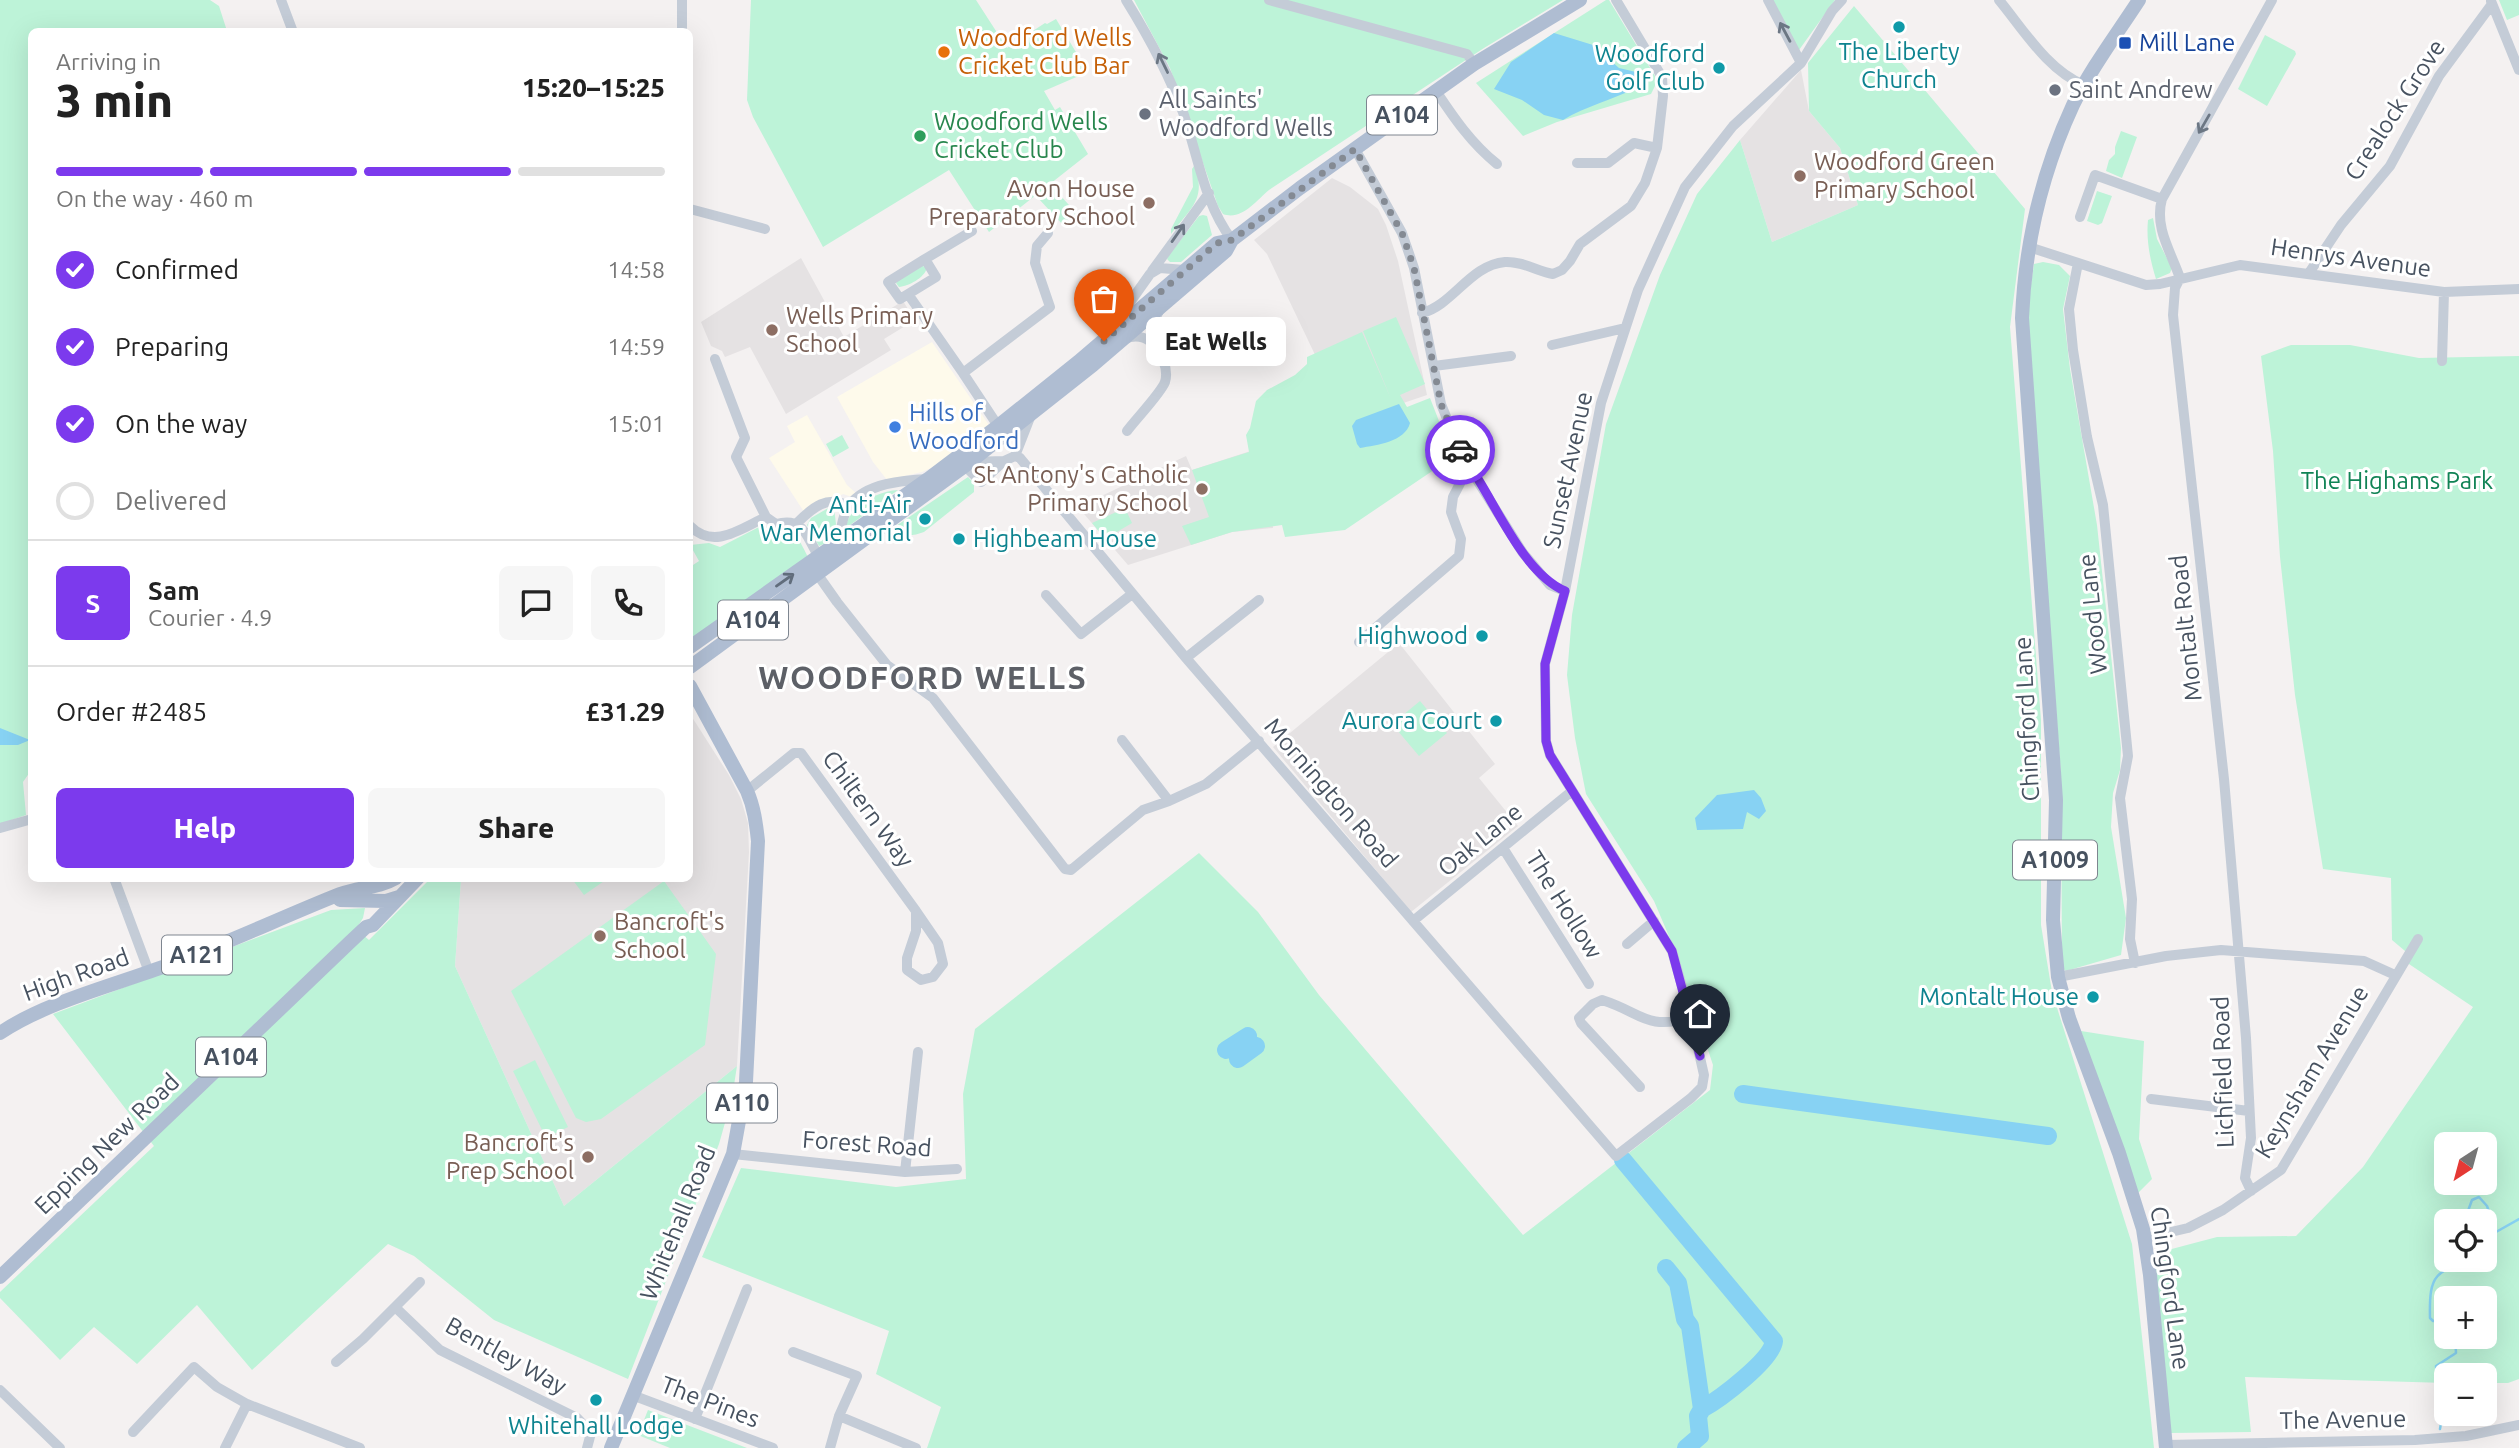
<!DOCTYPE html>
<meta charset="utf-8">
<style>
:root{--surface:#fff;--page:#f6f6f6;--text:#222;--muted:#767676;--line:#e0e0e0;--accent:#7c3aed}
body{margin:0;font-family:Ubuntu,sans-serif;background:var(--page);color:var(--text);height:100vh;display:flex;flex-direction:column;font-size:26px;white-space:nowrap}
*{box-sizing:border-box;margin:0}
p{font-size:23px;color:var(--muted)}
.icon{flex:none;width:38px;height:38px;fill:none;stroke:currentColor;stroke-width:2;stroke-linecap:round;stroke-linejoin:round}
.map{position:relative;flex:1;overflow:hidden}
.drawer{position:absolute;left:28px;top:28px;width:665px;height:854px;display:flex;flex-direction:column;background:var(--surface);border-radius:10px;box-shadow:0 7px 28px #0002}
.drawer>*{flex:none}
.needle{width:46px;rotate:216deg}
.fabs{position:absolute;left:2434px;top:1132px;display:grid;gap:14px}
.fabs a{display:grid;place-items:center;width:63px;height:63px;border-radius:10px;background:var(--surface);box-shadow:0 7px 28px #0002;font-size:35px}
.pin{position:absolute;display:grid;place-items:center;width:60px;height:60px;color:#fff;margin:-72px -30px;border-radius:50% 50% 50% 0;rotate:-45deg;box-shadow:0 0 7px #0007}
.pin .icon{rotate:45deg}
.courier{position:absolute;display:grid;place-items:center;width:70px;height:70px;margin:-35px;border:5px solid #7c3aed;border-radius:50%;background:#fff;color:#222;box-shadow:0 2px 9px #0007}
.bubble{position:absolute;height:49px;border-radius:10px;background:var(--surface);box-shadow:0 7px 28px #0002;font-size:23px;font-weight:800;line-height:49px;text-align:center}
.headline em{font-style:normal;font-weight:800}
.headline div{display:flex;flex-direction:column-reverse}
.headline{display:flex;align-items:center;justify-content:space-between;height:119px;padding:0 28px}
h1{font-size:46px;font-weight:800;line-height:52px}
.bar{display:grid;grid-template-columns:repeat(4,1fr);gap:10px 7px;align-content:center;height:84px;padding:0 28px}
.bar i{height:9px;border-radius:5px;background:var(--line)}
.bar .current{background:var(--accent)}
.bar p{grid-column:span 4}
.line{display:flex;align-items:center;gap:18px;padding:0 28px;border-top:2px solid var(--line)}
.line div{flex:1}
.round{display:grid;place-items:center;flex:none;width:74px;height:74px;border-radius:10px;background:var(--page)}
ol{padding:0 28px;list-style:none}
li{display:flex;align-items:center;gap:21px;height:77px}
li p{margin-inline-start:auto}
li .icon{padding:7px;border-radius:50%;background:var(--accent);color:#fff;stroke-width:4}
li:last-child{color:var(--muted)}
li i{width:38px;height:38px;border:4px solid var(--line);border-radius:50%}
.cta{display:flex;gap:14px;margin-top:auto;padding:14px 28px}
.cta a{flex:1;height:80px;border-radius:10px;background:var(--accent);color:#fff;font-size:28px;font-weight:800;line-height:80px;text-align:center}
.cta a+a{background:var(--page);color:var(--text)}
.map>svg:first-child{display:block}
</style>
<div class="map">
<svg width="2519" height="1448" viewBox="0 0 2519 1448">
<rect width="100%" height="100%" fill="#f4f1f1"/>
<path fill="#fefaeb" d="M932,342L989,425L944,462L922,472L887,480L873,462L837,397Z
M807,415L847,485L856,493L852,497L843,494L806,515L769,458L795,442L787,426Z"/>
<path fill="#e5e2e3" d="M1801,70L1809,111L1840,148L1858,205L1772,242L1740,140Z
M1332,178L1350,187L1378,209L1386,225L1398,261L1427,395L1347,422L1267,254L1254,240Z
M801,258L844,337L903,301L915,320L884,339L891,350L786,414L750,347L725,357L722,351L711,346L701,322Z
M1269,445L1273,528L1232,532L1128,565L1078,507L1186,456L1192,470Z
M1399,643L1495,764L1479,778L1518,826L1411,912L1273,747Z
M690,714L729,775L741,799L748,823L749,852L737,1066L564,1206L455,966L461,879L690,878Z"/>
<path fill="#bdf3d8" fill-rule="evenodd" d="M0,0H210L219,6L227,31L32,32V769L23,782L26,815L0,824Z
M751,0H976L1007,48L1045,23L1047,24L1056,19L1088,72L1044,91L1055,110L1060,107L1088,154L989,232L949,170L823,247L753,117L747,100Z
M1134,0H1563L1484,48L1269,190C1256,201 1241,221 1223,214L1218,206L1170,68Z
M1606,0H1609L1655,76V86L1651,94L1557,122L1523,136L1476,83Z
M1772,0H1835L1799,50Z
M2499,0H2519V15L2507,20Z
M1854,6L2025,209L2010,327L2041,720V925L2052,992L2132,1244L2154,1448H927L941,1407L876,1374L889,1331L702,1257L741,1168L896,1187L966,1179L963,1094L975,1029L1199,853L1258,912L1319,995L1523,1235L1710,1090L1713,1065L1674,948L1654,901L1586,794L1575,738L1567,675L1572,615L1606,424L1660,275L1697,194L1740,140L1772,242L1858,205L1840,148L1809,111L1808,63Z
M2265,35L2295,51L2296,54L2267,106L2238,89Z
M2121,131L2137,137L2122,178L2106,171L2109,160L2115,154V147Z
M1194,166C1208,198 1189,210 1171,234V229L1193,187L1192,169Z
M1052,186L1077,214L1064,226L1038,198Z
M2097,191L2112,196L2102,223L2098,225L2087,221Z
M1203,215L1207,216L1212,235L1181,262H1170L1167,259L1169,255L1199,216Z
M2153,218L2157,239L2172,268L2170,273L2156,279C2150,260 2146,240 2148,220Z
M2043,262L2059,265L2070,276L2063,309L2070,369L2097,525L2121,748L2120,770L2113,793L2111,827L2126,918L2121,955L2066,971L2062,968L2061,774L2026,318L2034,264Z
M921,265L927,268C924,278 909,286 899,287L896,283L898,279Z
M1396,317L1425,384L1400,395L1407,407L1430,398L1453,457L1345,530L1285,537L1282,525L1232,532L1191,545L1182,526L1209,517L1192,470L1249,452L1246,435L1250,428L1256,401L1267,390L1295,375L1307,364V357L1362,332L1391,399L1363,331Z
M2291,345H2350L2419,358L2519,356V1379L2508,1383H2485V1376H2446V1383L2245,1377L2251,1432L2170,1433L2149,1255L2217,1237L2296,1236L2363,1167L2473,1007L2406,962L2411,956L2392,940L2391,878L2323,869L2295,695L2280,557L2273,451L2261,356ZM2446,1144H2485V1183H2446ZM2446,1222H2485V1260H2446ZM2446,1298H2485V1337H2446Z
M842,435L849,448L833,457L826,444Z
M968,477L974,483V492L924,532C913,536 904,537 894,531L893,528Z
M898,490L846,528C848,506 878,491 898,490Z
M830,507L834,508L836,524L831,541L819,546L807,525L811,518Z
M1125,508L1132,523L1105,539L1092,523Z
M765,526L773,530C794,523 800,542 808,557L690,642V567L699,561L690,545L709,543L720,547L759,527Z
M1420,701L1447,733L1419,756L1392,724Z
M430,879H461L455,966L564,1206L737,1066L732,1098L719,1144L628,1379L494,1320L414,1256L388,1244L252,1370L197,1305L137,1364L94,1327L60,1360L0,1298V1292L154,1146L53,1014L331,910L365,908L363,918L356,929L369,940Z
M607,879L584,895L572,879L607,878Z
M664,881L716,954L705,1045L601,1119L586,1122L576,1118L511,991Z
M2081,1031L2144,1041L2139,1139L2152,1179L2138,1193Z
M535,1060L568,1127L546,1138L513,1071Z
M648,1410L747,1448H670L638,1435Z"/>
<path fill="#87d2f3" d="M1554,33L1593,45L1619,68L1636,72V88C1612,100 1586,106 1563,120L1544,115L1522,100L1494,89L1511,62Z
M1399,404L1410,423C1405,442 1377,445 1360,448L1357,444L1352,426L1356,420Z
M0,728L30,740L18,745H0Z
M1754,790L1761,798L1766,811L1759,819L1747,812L1743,829L1697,830L1695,818L1717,795Z"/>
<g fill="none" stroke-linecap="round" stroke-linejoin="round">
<path stroke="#87d2f3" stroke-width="2.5" d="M2464,1222L2472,1200L2479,1197L2487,1206L2496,1232L2519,1219
M2446,1320L2433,1321L2430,1318C2429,1273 2435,1271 2477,1260
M2440,1429L2442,1417L2436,1366L2456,1353L2455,1337"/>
<path stroke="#87d2f3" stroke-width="18" d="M1226,1050L1248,1036
M1238,1059L1256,1046
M1743,1094L2048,1136
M1623,1160L1774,1341C1772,1360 1720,1399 1702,1409
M1666,1268L1678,1283L1685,1319L1690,1326L1702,1409L1698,1416L1700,1436L1686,1448"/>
<path stroke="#c4ccd7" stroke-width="10" d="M281,0L293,32
M1126,0C1149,37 1169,74 1184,115C1198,157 1205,205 1232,240
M1269,0L1467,54L1474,64
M1768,0L1801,63
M1999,0C2023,29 2048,71 2084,85
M2491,1L2519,70
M682,32V0
M1436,91C1454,118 1471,143 1497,164
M1355,149L1402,233L1414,268L1441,404L1462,456L1523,553L1550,585L1565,591
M1577,163H1608L1634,143L1657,148
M690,209L765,229
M2080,217L2095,175L2162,199
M2029,247L2146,285L2160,284L2240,265L2444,292L2519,289
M925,259L936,277L900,299L888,282Z
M925,259L972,231
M2078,263L2069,309L2073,350L2087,437L2103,505L2128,756L2120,798L2132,899L2130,939L2135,963
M1152,271L1209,193
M2309,273L2341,225L2390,166L2439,76L2492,4
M2180,278L2175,288L2173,315L2224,779L2246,1038L2251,1138L2245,1178L2251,1191
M2180,278C2171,252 2154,227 2162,199L2272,0
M908,294L963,373
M1422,313C1453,305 1470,265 1505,262C1522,261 1537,271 1553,274L1562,270L1570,261L1580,244L1631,206L1645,183L1657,148L1663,96L1662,77L1616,0
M1111,329L1150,274L1160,268L1184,270
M1125,339C1134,335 1143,336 1151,342C1161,351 1169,369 1165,382C1161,393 1135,420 1127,431
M1152,344L1153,322L1159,311
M1552,345L1625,328
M715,359L745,438L736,457L766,517
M2442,361L2444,292
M1434,366L1511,356
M998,426L963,373L1050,307L1035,263L1037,246L1048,233
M1015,456L1020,458L1186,658L1616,1156L1691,1098L1702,1087L1704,1075L1691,1018L1672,951L1550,755L1546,741L1545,664L1565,591L1601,403L1638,290L1685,187L1733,126L1801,63L1832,11L1842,0
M970,462L1004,461L1015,456L1031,415
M965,466L981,482L1004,461
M797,523C813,507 827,495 849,506
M690,526C714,550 740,529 766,517L776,524C807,516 806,540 822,561
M839,542C841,530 842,515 850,505C865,483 905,480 928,479
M813,568L837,602L887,665L933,698L1065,869L1071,870L1143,810L1169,801L1206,784L1259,741
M1046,595L1081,634L1132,594
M1359,642L1459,556L1461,539L1451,512L1453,497L1468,468
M1186,658L1259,600
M1122,740L1169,801
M747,791L794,753H801L916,911L938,943L943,964L933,977L921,980L907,970V958L916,931V911
M0,828L32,819
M1503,848L1589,984
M114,878L149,972
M1413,921L1572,791
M1627,944L1654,921
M2058,977L2166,956L2221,950L2364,961L2395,975
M1640,1087L1581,1023L1579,1018L1593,1004L1602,1000C1643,1013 1644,1030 1691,1018
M2151,1099L2249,1111
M733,1154L905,1172L957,1169
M905,1172L918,1052
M2145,1238L2188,1228L2223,1210L2281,1170L2418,939
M395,1307L440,1350L577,1418L591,1433L587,1448
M793,1352L857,1376L839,1416L830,1448
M336,1362L363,1339L420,1282
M0,1390L60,1448
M632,1395L773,1448
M247,1404L360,1448
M839,1416L916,1448
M695,1419L747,1289
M133,1432L194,1367L217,1387L247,1404L225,1448
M2166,1445L2415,1440L2466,1436L2519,1425"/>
<path stroke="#afbdd2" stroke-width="14" d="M2139,0C2117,34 2091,68 2073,105C2042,172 2025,244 2022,318L2056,800L2053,920L2058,977L2069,1018L2119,1153L2143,1229L2150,1275L2166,1448
M690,647L928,479L998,426L1078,362L1217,243L1232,240L1300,188L1436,91L1474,64L1580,0
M690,667L970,462L1093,365L1226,251L1232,240
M340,900L386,901L399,897
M0,1033C46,1002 115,985 168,965C226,944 282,917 340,894C359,887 379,888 396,878
M0,1277L349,943L366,927L373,925L418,878
M611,1448L733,1154L746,1082L758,841C756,823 754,807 747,791L690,686"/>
</g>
<defs><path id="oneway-shaft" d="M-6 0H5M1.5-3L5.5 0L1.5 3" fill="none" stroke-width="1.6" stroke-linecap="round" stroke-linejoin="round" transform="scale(1.75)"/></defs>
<g stroke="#6c7784">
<use href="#oneway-shaft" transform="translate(1785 32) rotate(-118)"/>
<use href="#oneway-shaft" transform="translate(1163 63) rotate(-116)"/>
<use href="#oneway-shaft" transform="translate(2204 124) rotate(120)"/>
<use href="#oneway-shaft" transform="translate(1178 233) rotate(-55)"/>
</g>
<use stroke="#616d7c" href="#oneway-shaft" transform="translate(785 580) rotate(-35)"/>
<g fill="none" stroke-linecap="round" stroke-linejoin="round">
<path stroke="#848a93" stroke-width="7" stroke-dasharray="0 12.6" d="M1104,341L1217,243L1232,240L1355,149L1402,233L1414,268L1441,404L1460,450"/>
<path stroke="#7c3aed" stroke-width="9" d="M1460,450L1468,468L1478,479C1500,514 1526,574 1565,591L1545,664L1546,741L1550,755L1672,951L1700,1056"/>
</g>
<g fill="#0f9aa8" stroke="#fff" stroke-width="2.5">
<circle cx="1899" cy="27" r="7"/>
<circle cx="1719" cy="68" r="7"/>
<circle cx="925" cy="519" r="7"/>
<circle cx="959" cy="539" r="7"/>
<circle cx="1482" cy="636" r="7"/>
<circle cx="1496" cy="721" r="7"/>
<circle cx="2093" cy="997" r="7"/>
<circle cx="596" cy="1400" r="7"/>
</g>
<rect fill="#1a4fb4" stroke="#fff" stroke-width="2.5" x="2118" y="36" width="14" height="14" rx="3.5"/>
<circle fill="#e8710a" stroke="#fff" stroke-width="2.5" cx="944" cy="52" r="7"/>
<g fill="#6b7280" stroke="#fff" stroke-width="2.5">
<circle cx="2055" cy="90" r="7"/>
<circle cx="1145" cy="114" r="7"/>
</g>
<circle fill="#2e9e5b" stroke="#fff" stroke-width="2.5" cx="920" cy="136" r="7"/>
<g fill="#8d6e63" stroke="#fff" stroke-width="2.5">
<circle cx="1800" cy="176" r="7"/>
<circle cx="1149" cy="203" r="7"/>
<circle cx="772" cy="330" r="7"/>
<circle cx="1202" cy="489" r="7"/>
<circle cx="600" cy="936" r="7"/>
<circle cx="588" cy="1157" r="7"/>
</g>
<circle fill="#3f7fe0" stroke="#fff" stroke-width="2.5" cx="895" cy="427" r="7"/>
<g text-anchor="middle" stroke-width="6" stroke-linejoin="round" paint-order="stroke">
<g fill="#fff" stroke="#7e8690" stroke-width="2">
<rect x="1367" y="95.5" width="70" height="39" rx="5"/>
<rect x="718" y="600.5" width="70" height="39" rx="5"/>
<rect x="2013" y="840.5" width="84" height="39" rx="5"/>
<rect x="162" y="935.5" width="70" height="39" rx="5"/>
<rect x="196" y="1037.5" width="70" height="39" rx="5"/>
<rect x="707" y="1083.5" width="70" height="39" rx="5"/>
</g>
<g font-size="23" font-weight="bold" fill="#475260">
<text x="1402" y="123">A104</text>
<text x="753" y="628">A104</text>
<text x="2055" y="868">A1009</text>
<text x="197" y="963">A121</text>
<text x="231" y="1065">A104</text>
<text x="742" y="1111">A110</text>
</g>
<g font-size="24" fill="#c56008" stroke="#fff" text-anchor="start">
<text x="958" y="46">Woodford Wells<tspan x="958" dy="28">Cricket Club Bar</tspan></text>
</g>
<g font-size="24" fill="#164399" stroke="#fff" text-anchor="start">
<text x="2139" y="51">Mill Lane</text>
</g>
<g font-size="24" fill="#0d838f" stroke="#fff" text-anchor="end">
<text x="1899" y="60" text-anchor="middle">The Liberty<tspan x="1899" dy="28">Church</tspan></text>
<text x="1705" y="62">Woodford<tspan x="1705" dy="28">Golf Club</tspan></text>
<text x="911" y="513">Anti-Air<tspan x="911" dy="28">War Memorial</tspan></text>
<text x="973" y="547" text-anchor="start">Highbeam House</text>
<text x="1468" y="644">Highwood</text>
<text x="1482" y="729">Aurora Court</text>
<text x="2079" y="1005">Montalt House</text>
<text x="596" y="1434" text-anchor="middle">Whitehall Lodge</text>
</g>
<g font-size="24" fill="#5b616d" stroke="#fff" text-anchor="start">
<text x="2069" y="98">Saint Andrew</text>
<text x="1159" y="108">All Saints'<tspan x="1159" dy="28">Woodford Wells</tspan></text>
</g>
<g font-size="24" fill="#475260" stroke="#fff">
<text transform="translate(2395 110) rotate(-57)" y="8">Crealock Grove</text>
<text transform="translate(2351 258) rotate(8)" y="8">Henrys Avenue</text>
<text transform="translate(1568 470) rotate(-78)" y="8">Sunset Avenue</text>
<text transform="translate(2093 614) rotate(-96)" y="8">Wood Lane</text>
<text transform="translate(2186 628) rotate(-96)" y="8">Montalt Road</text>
<text transform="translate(2027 719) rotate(-93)" y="8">Chingford Lane</text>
<text transform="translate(1331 793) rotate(49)" y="8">Mornington Road</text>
<text transform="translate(868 809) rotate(54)" y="8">Chiltern Way</text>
<text transform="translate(1480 840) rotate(-39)" y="8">Oak Lane</text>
<text transform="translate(1564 905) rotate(58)" y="8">The Hollow</text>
<text transform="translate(76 975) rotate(-20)" y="8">High Road</text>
<text transform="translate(2223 1072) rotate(-92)" y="8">Lichfield Road</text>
<text transform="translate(2312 1072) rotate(-59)" y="8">Keynsham Avenue</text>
<text transform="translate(107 1144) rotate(-44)" y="8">Epping New Road</text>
<text transform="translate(867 1144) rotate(4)" y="8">Forest Road</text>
<text transform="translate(678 1223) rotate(-68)" y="8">Whitehall Road</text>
<text transform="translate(2170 1288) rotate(82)" y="8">Chingford Lane</text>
<text transform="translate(506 1356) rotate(29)" y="8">Bentley Way</text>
<text transform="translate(710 1402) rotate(21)" y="8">The Pines</text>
<text transform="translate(2343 1420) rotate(-1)" y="8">The Avenue</text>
</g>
<g font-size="24" fill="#27864d" stroke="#fff" text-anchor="start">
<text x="934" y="130">Woodford Wells<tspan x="934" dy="28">Cricket Club</tspan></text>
</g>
<g font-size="24" fill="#785e54" stroke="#fff" text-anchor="start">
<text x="1814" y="170">Woodford Green<tspan x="1814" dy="28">Primary School</tspan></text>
<text x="1135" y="197" text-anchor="end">Avon House<tspan x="1135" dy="28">Preparatory School</tspan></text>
<text x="786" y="324">Wells Primary<tspan x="786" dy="28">School</tspan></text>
<text x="1188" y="483" text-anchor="end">St Antony's Catholic<tspan x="1188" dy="28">Primary School</tspan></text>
<text x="614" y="930">Bancroft's<tspan x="614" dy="28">School</tspan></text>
<text x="574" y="1151" text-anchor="end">Bancroft's<tspan x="574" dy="28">Prep School</tspan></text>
</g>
<g font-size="24" fill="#366cbe" stroke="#fff" text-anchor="start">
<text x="909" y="421">Hills of<tspan x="909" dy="28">Woodford</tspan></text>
</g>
<g font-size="24" fill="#108355" stroke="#fff">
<text x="2397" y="489">The Highams Park</text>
</g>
<g font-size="32" font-weight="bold" letter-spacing="2" fill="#5d6067" stroke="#fff">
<text x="923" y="689">WOODFORD WELLS</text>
</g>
</g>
</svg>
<div class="fabs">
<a><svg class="needle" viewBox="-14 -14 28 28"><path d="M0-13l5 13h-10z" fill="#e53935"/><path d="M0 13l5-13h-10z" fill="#767676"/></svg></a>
<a><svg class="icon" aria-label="locate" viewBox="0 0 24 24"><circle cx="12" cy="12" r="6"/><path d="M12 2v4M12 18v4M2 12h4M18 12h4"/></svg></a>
<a>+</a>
<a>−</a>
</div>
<div class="pin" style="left:1104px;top:341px;background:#ea580c"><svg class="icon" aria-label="bag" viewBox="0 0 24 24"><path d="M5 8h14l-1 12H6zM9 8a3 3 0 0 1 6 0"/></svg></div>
<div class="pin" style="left:1700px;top:1056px;background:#1f2937"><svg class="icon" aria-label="home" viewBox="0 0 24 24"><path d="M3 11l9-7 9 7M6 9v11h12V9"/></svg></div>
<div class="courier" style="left:1460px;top:450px"><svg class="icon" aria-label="car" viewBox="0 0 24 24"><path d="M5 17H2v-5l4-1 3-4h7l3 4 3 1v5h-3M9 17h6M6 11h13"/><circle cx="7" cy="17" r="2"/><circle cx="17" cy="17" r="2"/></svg></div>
<div class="bubble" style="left:1146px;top:317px;width:140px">Eat Wells</div>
<section class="drawer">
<div class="headline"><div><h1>3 min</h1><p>Arriving in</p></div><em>15:20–15:25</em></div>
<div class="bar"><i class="current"></i><i class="current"></i><i class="current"></i><i></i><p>On the way · 460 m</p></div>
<ol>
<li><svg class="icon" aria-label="check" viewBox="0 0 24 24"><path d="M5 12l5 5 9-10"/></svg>Confirmed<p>14:58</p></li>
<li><svg class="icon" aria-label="check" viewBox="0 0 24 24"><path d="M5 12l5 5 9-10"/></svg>Preparing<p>14:59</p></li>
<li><svg class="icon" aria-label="check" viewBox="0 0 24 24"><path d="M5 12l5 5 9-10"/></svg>On the way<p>15:01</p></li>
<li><i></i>Delivered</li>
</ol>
<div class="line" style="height:126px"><b class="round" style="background:var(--accent);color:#fff">S</b><div><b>Sam</b><p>Courier · 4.9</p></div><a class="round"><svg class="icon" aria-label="chat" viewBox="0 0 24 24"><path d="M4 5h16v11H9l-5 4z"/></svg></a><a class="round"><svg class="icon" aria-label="phone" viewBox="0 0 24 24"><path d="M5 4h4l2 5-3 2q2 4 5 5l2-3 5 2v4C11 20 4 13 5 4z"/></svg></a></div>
<div class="line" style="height:91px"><div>Order #2485</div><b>£31.29</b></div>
<div class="cta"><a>Help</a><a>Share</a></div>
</section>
</div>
